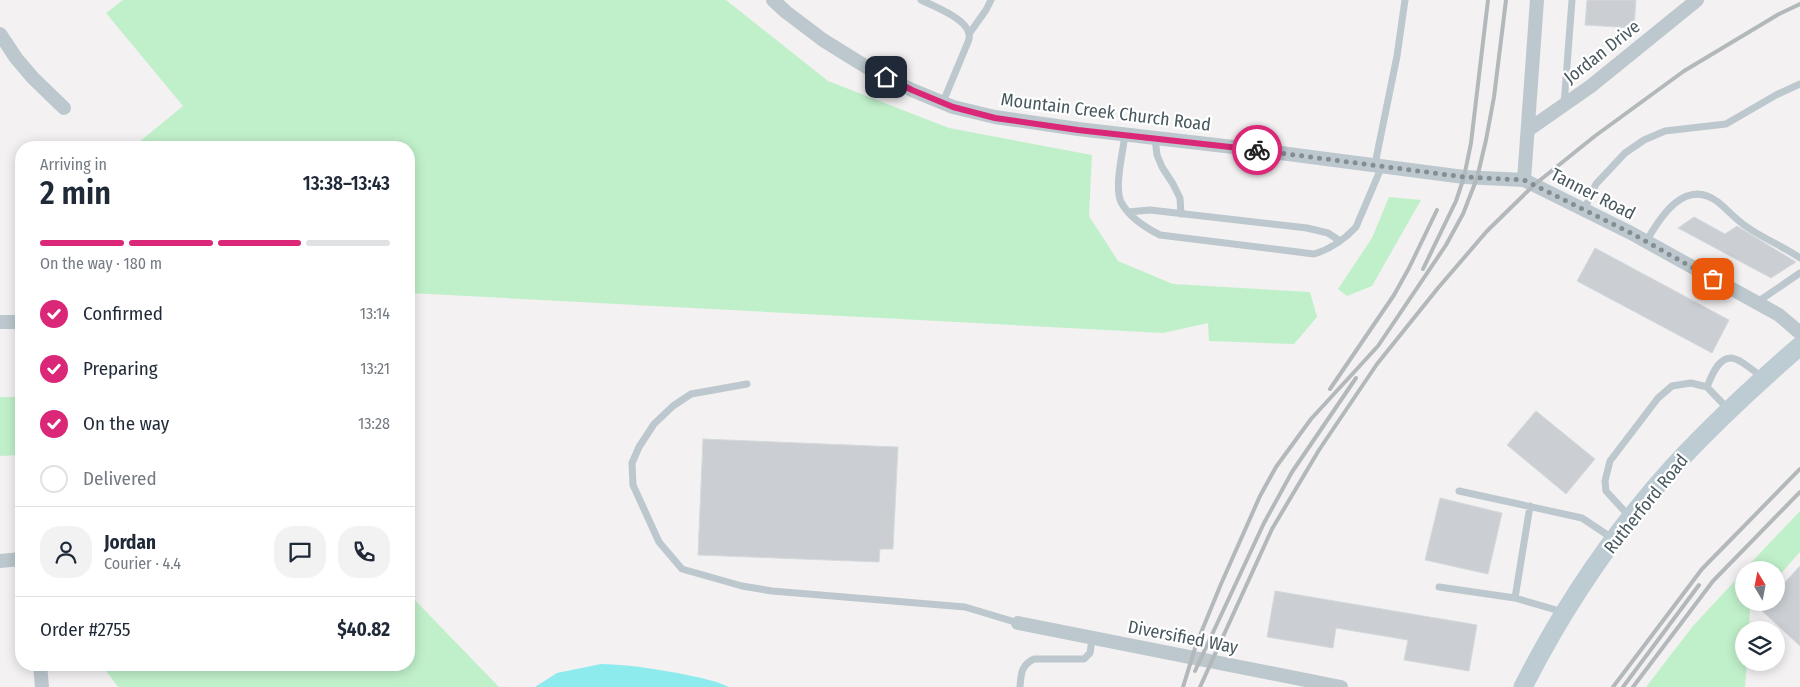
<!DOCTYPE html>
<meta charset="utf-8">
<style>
:root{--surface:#fff;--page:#f2f2f3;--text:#1f2937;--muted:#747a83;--line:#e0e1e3;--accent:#db2777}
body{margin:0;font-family:"Fira Sans Condensed",sans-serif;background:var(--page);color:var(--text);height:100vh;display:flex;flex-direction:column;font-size:19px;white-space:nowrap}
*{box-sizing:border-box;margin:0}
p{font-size:16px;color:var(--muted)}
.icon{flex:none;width:28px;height:28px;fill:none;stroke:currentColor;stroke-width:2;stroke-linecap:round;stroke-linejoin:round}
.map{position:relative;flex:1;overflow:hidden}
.details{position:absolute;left:15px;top:141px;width:400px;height:530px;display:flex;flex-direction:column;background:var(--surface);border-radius:20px;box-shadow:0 2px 12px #0003}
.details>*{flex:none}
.needle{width:32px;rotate:350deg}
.fabs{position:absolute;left:1735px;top:561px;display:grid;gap:10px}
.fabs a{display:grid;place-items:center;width:50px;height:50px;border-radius:50%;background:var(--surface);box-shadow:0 2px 12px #0003;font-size:25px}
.pin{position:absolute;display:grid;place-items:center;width:42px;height:42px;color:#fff;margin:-21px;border-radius:10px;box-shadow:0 2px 8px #0006}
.courier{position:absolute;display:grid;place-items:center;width:50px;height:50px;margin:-25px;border:4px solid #db2777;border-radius:50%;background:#fff;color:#222;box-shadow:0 1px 6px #0007}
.overview em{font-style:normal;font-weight:600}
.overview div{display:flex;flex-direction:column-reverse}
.overview{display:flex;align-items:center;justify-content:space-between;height:85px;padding:0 25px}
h1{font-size:32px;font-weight:600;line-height:38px}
.bar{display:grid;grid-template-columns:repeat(4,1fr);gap:8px 5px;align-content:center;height:60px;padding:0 25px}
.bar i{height:6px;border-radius:4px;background:var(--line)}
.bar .on{background:var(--accent)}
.bar p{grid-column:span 4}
.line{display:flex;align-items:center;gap:12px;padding:0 25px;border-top:1px solid var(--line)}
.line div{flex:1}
.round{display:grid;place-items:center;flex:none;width:52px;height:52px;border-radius:20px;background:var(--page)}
ol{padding:0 25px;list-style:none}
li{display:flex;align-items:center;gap:15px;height:55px}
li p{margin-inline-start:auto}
li .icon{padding:5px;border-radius:50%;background:var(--accent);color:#fff;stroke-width:4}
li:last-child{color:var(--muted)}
li i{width:28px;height:28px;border:2px solid var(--line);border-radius:50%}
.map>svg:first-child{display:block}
</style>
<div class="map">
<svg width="1800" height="687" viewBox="0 0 1800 687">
<rect width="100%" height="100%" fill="#f3f1f2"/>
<path fill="#c0f0ca" d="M123,0H726L828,81L949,128L1092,155L1089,216L1118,261L1173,284L1310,292L1317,317L1294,344L1209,341L1208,323L1163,333L409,293V148L133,147L183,106L106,13Z
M1389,197L1421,200L1372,286L1347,296L1338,289L1372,238Z
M0,397H21V455L0,456Z
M1800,511V552L1776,579V570H1744Z
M1744,571V602L1755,603L1750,608L1749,630H1744V662L1747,663L1745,687H1646L1693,626Z
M409,594L499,687H118L104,668L106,665H409Z"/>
<path fill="#8debee" d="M601,664C632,665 657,669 687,675C702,678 716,681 729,687H535L557,673Z"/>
<path fill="#cbcfd4" stroke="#d5d9dc" d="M1587,0H1636L1634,28L1585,25Z
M1694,217L1725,234L1737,226L1796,262L1771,278L1678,228Z
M1595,248L1729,320L1712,353L1577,281Z
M1536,411L1595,459L1566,494L1507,445Z
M703,439L898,447L893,549H880L879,562L698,555Z
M1440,498L1502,513L1488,574L1425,560Z
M1800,566V646L1760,609L1766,602H1776V592Z
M1275,591L1477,625L1469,671L1404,660L1408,640L1336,628L1333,648L1267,637Z"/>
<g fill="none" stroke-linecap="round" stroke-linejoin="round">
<path stroke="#bcc8ce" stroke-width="7" d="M921,0C934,6 967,19 969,34C970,37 969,39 968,42L943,102
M969,34L986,10L991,0
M1564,105L1572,0
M1125,135C1123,152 1114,187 1121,202C1129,217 1146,228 1160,235L1314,254C1331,249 1344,240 1356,227L1382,166
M1155,138L1157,155L1162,167L1173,184L1180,198L1181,214
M1375,164L1397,56L1405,0
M1584,210L1596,184L1625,153L1644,140L1665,131L1726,124L1776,95L1800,84
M1128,212L1150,210L1307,228L1328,233L1340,241
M1646,242C1660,217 1685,177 1718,202C1728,210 1736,220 1747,227C1764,239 1783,246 1800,258
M1756,303L1800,273
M747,384L691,394L673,406L654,424L639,447L632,463L633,485L659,542L682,569L742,586L772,591L965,607L1018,623
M1707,387C1723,345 1734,355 1763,378
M1459,491L1582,518L1612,538
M1629,516L1606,491L1605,481L1610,461L1658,398L1672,386L1691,383L1707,387L1729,410
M1439,587L1515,598L1563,612
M1515,598L1530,506
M1020,687C1021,674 1021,665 1034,659H1084L1090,653L1092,639"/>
<path stroke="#bcc8ce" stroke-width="14" d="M773,0L786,12L823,40L873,71L912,90L953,107L995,117L1078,129L1242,148L1464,177L1524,180L1631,233L1779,315L1800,333
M0,34L16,58L33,78L64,108
M1528,130L1591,86L1697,0
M1524,180L1537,0
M0,322H21
M0,561L21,559
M1018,623L1341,687
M40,665L42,687"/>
<path stroke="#bdcbd3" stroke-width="19" d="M1523,687C1563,608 1614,532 1674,466C1714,423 1756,384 1800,346"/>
<path stroke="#b3b8bb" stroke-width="4" d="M1423,269L1456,201L1464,177L1471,143L1488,0
M1330,389L1394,295L1409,268L1437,210
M1195,671L1264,523L1292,472L1356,378
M1183,687L1196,645L1221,584L1260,496L1276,467L1311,419L1378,346L1446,245L1463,214L1477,178L1486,140L1494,97L1506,0
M1200,687L1272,529L1319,450L1377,364L1438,288L1487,231L1534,185L1595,136L1684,71L1779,14L1800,4
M1613,687L1702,569L1800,469
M1623,687L1699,585
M1633,687L1713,581L1800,492"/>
</g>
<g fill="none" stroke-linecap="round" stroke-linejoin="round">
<path stroke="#848e92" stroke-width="5" stroke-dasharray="0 9" d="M1257,150L1464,177L1524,180L1631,233L1713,279"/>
<path stroke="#db2777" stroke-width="6" d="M886,77L912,90L953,107L995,118L1078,130L1257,150"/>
</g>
<g text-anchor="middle" stroke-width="4.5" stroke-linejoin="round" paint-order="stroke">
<g font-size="18" fill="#48585f" stroke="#fff">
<text transform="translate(1602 52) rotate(-38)" y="6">Jordan Drive</text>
<text transform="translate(1106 112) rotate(7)" y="6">Mountain Creek Church Road</text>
<text transform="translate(1593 194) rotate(27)" y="6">Tanner Road</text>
<text transform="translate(1646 504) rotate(-51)" y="6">Rutherford Road</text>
<text transform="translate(1183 637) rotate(11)" y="6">Diversified Way</text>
</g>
</g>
</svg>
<div class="fabs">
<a><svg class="needle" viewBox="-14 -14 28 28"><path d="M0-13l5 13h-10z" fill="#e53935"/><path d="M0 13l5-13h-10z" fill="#747a83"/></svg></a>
<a><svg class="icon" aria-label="layers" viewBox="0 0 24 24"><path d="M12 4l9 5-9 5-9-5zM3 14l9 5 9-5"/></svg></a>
</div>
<div class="pin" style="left:1713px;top:279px;background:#ea580c"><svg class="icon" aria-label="bag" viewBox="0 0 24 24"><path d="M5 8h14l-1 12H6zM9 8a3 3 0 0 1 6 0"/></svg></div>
<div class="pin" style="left:886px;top:77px;background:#1f2937"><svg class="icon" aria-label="home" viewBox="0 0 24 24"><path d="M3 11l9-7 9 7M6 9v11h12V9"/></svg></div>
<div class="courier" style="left:1257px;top:150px"><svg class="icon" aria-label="bike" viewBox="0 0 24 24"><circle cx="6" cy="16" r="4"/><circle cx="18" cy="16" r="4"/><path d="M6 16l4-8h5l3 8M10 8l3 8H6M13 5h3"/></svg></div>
<section class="details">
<div class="overview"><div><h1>2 min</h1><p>Arriving in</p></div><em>13:38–13:43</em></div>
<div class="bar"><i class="on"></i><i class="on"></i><i class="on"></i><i></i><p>On the way · 180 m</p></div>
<ol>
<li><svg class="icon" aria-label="check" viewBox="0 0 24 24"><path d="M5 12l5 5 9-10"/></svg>Confirmed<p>13:14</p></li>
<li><svg class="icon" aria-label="check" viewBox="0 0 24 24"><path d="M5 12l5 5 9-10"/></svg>Preparing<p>13:21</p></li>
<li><svg class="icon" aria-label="check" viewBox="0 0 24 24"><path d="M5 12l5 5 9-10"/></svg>On the way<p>13:28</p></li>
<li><i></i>Delivered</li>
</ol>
<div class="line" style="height:90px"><a class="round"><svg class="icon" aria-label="person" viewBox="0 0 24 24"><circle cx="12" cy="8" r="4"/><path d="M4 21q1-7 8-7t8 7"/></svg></a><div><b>Jordan</b><p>Courier · 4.4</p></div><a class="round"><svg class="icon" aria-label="chat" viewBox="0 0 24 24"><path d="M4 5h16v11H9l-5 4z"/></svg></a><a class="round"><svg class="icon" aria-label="phone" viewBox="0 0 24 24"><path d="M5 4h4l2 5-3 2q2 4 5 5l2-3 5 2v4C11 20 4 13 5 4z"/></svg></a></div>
<div class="line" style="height:65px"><div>Order #2755</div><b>$40.82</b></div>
</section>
</div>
